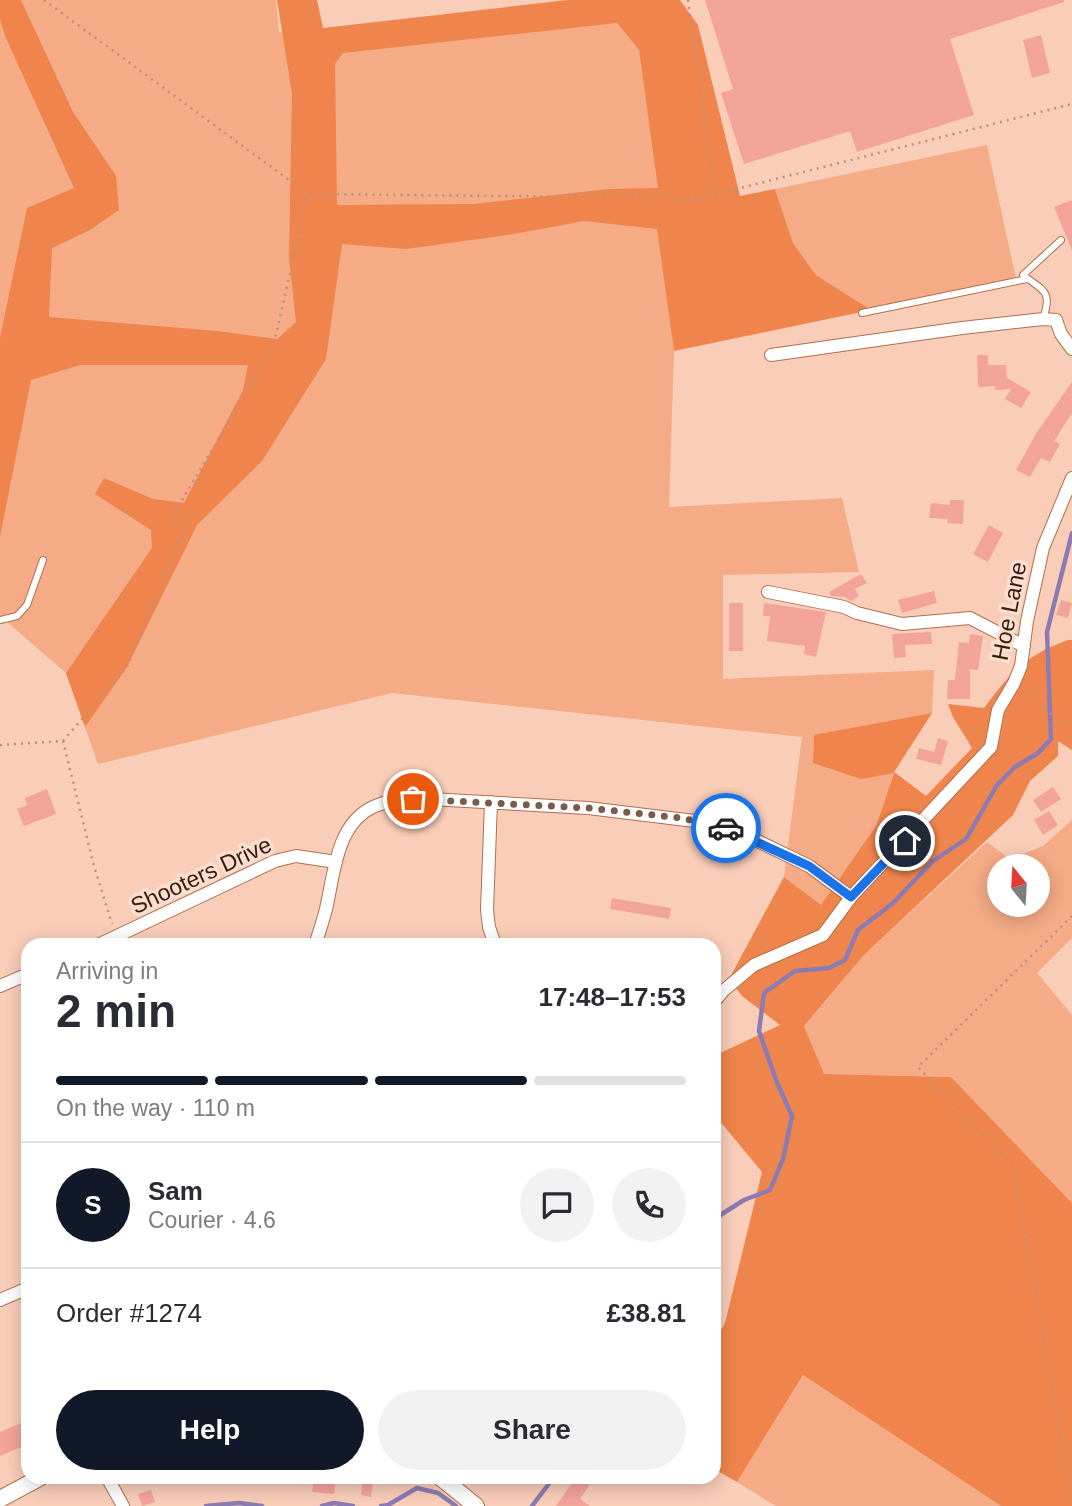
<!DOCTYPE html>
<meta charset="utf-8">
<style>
:root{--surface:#fff;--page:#f2f2f3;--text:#2b2b33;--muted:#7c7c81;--line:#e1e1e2;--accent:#111827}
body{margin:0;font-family:Helvetica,sans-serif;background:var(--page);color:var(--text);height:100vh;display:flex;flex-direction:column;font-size:26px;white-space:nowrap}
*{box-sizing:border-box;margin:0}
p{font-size:23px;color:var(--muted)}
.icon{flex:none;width:38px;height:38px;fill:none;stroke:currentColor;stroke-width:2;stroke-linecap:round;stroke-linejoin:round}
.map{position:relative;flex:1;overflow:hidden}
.sheet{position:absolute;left:21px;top:938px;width:700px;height:546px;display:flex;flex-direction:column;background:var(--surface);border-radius:21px;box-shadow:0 4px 18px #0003}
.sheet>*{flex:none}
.needle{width:46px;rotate:342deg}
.fabs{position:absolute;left:987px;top:854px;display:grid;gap:14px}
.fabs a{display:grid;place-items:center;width:63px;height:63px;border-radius:50%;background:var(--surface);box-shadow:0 4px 18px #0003;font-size:35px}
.pin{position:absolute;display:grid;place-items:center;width:60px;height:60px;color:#fff;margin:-30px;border:4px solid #fff;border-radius:50%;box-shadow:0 2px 7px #0007}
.courier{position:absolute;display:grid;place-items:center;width:70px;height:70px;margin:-35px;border:5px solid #1a73e8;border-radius:50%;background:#fff;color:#222;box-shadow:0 2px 9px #0007}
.head em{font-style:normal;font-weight:700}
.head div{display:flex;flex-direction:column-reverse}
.head{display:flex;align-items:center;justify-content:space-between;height:119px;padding:0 35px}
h1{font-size:46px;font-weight:700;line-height:52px}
.bar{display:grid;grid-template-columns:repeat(4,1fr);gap:10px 7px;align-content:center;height:84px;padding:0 35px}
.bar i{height:9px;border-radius:5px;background:var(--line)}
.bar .active{background:var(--accent)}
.bar p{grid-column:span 4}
.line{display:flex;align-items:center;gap:18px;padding:0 35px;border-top:2px solid var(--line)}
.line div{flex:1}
.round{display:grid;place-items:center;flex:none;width:74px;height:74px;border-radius:37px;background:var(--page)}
.action{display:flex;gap:14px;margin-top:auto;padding:14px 35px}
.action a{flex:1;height:80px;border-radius:42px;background:var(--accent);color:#fff;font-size:28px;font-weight:700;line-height:80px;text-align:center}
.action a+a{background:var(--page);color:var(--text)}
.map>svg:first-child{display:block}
</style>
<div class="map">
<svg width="1072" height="1506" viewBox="0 0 1072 1506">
<rect width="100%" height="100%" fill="#f9cdb8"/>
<path fill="#f4ab86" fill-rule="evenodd" d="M0,0H276L279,32L345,49L617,23L639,50L659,188L658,229L674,351L669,507L842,498L859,572L723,575V679L934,670L932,713L894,772L876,826L821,906L784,877L802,737L392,693L98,764L66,673L0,616Z
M987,145L1016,279L871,310L816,275L793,243L775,189Z
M1072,820V938L1037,973L1072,1015V1203L951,1077L823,1074L804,1026L863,956L987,842L1010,859L1043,846ZM999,866H1038V905H999Z
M803,1375L1001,1506H776L737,1482Z"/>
<path fill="#ef854c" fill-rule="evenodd" d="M0,0H21L73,112L116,176L119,210L90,230L52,248L49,317L217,331L277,339L296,322L289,259L292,93L277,0H317L323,28L568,0H680L698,25L740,196L775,189L793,243L816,275L871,310L674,351L657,229L584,221L508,235L406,249L342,244L326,359L262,461L197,525L127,667L85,727L66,673L152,548L151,530L95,494L104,478L153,499L184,503L243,390L248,365H80L31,380L0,537V338L27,208L74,188L5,36L0,19ZM617,23L639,50L658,188L609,189L474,204L337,205L335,64L343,53Z
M1068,640H1072V750L1058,741V756L1030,781L1013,815L863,956L804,1026L824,1074L951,1077L1072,1203V1506H1001L803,1375L737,1482L714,1469V1342L725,1323L762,1172L714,1114V1056L780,1025L742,996L729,979L784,877L821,905L876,826L894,773L861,779L813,763L814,735L932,713L894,772L926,796L972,748L953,717L948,704L984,708C1010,673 1026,655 1068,640Z"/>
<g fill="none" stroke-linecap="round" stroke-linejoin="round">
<path stroke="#8a7cb3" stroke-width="4.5" d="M714,1219L744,1200L770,1190L783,1159L792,1116L776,1080L759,1031L764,993L795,971L829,968L845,960L858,930L893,903L933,861L966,839L997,785L1015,767L1038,753L1051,739L1047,632L1072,533
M206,1506L239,1503L262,1506
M322,1506L334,1503L353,1506
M381,1506L388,1505L417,1488L438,1493L456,1506
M532,1506L554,1477"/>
</g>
<path fill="#f3a49a" d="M705,0H1064V2L950,39L974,115L857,152L850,131L744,164L721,93L733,89Z
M1041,35L1050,73L1032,78L1023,40Z
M1072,200V250L1054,207Z
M977,355H988V365H1006L1007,378L1031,392L1021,408L1005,399L1011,389L995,390V386L978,387Z
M1072,382V413L1054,441L1060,444L1050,462L1041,458L1030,477L1016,470L1037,432Z
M950,500H964L963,524L947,523L948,519L929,518L931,503L950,505Z
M989,525L1003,533L988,562L973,554Z
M861,574L867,583L855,589L859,596L851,601L845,597L831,596L829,592Z
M934,591L937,603L902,613L898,600Z
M1061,600L1072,603L1068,618L1056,615Z
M729,603H743V651H729Z
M764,603L826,612L816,657L804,654L805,646L767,641L770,616H763Z
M931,632L932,644L905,645L906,657L894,658L892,634Z
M970,634L983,636L978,670L970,669V699H947L948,680H955L959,642L969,643Z
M938,738L948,741L941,765L916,759L919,748L934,752Z
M1053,787L1061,799L1041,812L1033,800Z
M47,789L56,814L24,826L17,809L27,805L25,798Z
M1049,811L1058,825L1043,835L1034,820Z
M612,898L671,908L669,919L610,909Z
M28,1420V1444L0,1456V1432Z
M314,1477L336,1478L334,1494L312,1492Z
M363,1477H374L371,1497L361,1495Z
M576,1477H595L580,1499L590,1506H556Z
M151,1490L155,1502L142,1506L138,1494Z"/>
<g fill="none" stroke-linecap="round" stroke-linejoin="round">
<defs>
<path id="service" d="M862,313L1027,279
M1043,319C1053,290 1043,291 1023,275L1061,240
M0,620L17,616L27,605L43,560"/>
<path id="minor" d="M771,355L962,328L1043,319L1056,320L1061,334L1072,349
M768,592L844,607L857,613L902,624L970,618L1024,646
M491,802L487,910L489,927L495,945
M98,945L275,861L296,856L336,862
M315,945C319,933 323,921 326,909C334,875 336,826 371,808C384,801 399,800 413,798L588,808L711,823L735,830L809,866L851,897
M0,986L28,974
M714,1002L723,991L754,965L823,935L851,897L991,747L998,710L1014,683L1021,666L1027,621L1043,548L1072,478
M0,1300L28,1288
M107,1477L123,1506"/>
<path id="tertiary" d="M440,1477L476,1506
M0,1499L41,1477"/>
</defs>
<use href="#service" stroke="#b1704e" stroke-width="8"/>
<use href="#minor" stroke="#b1704e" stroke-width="14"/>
<use href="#tertiary" stroke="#b1704e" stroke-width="18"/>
<path stroke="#b8927f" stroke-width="2.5" stroke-dasharray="2 5" stroke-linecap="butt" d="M44,0L308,194L701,198L1072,104
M688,0L714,194
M1023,691L1072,731
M63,741L127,667L184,529L170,520L273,348L308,194
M0,745L63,741L94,866L112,924
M1072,916L918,1067L1013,1165L1072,1500"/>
<use href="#service" stroke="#fff" stroke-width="6"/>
<use href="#minor" stroke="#fff" stroke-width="12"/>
<use href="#tertiary" stroke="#fff" stroke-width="16"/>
</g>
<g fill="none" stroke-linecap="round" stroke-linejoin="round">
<path stroke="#7b5b4a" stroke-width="7" stroke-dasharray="0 12.6" d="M413,799L588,808L681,818L726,828"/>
<path stroke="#1a73e8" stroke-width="9" d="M726,828L809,866L851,897L905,841"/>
</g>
<g text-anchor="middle" stroke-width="7" stroke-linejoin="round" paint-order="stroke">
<g font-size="23" fill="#371d0f" stroke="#fbdecf">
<text transform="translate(1009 611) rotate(-79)" y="8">Hoe Lane</text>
<text transform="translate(201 875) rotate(-25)" y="8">Shooters Drive</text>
</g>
</g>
</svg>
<div class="fabs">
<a><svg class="needle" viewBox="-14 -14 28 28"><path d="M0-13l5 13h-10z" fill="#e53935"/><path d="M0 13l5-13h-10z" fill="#7c7c81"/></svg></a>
</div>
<div class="pin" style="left:413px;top:799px;background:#ea580c"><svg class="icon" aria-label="bag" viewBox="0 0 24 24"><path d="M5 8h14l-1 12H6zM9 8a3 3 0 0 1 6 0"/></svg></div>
<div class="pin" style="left:905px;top:841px;background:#1f2937"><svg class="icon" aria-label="home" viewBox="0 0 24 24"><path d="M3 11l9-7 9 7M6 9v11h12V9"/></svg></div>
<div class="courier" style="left:726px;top:828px"><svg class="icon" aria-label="car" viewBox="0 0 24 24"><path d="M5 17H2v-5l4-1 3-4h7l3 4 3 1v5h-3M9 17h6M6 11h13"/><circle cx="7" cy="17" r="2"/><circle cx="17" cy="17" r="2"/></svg></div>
<section class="sheet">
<div class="head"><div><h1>2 min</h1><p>Arriving in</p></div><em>17:48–17:53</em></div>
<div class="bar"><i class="active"></i><i class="active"></i><i class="active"></i><i></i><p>On the way · 110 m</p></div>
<div class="line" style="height:126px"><b class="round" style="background:var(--accent);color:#fff">S</b><div><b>Sam</b><p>Courier · 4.6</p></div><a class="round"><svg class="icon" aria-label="chat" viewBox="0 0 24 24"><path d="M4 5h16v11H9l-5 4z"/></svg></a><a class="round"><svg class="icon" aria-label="phone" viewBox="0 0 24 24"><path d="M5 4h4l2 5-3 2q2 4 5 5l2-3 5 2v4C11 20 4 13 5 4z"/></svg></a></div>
<div class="line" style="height:91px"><div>Order #1274</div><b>£38.81</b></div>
<div class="action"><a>Help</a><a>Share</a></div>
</section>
</div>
